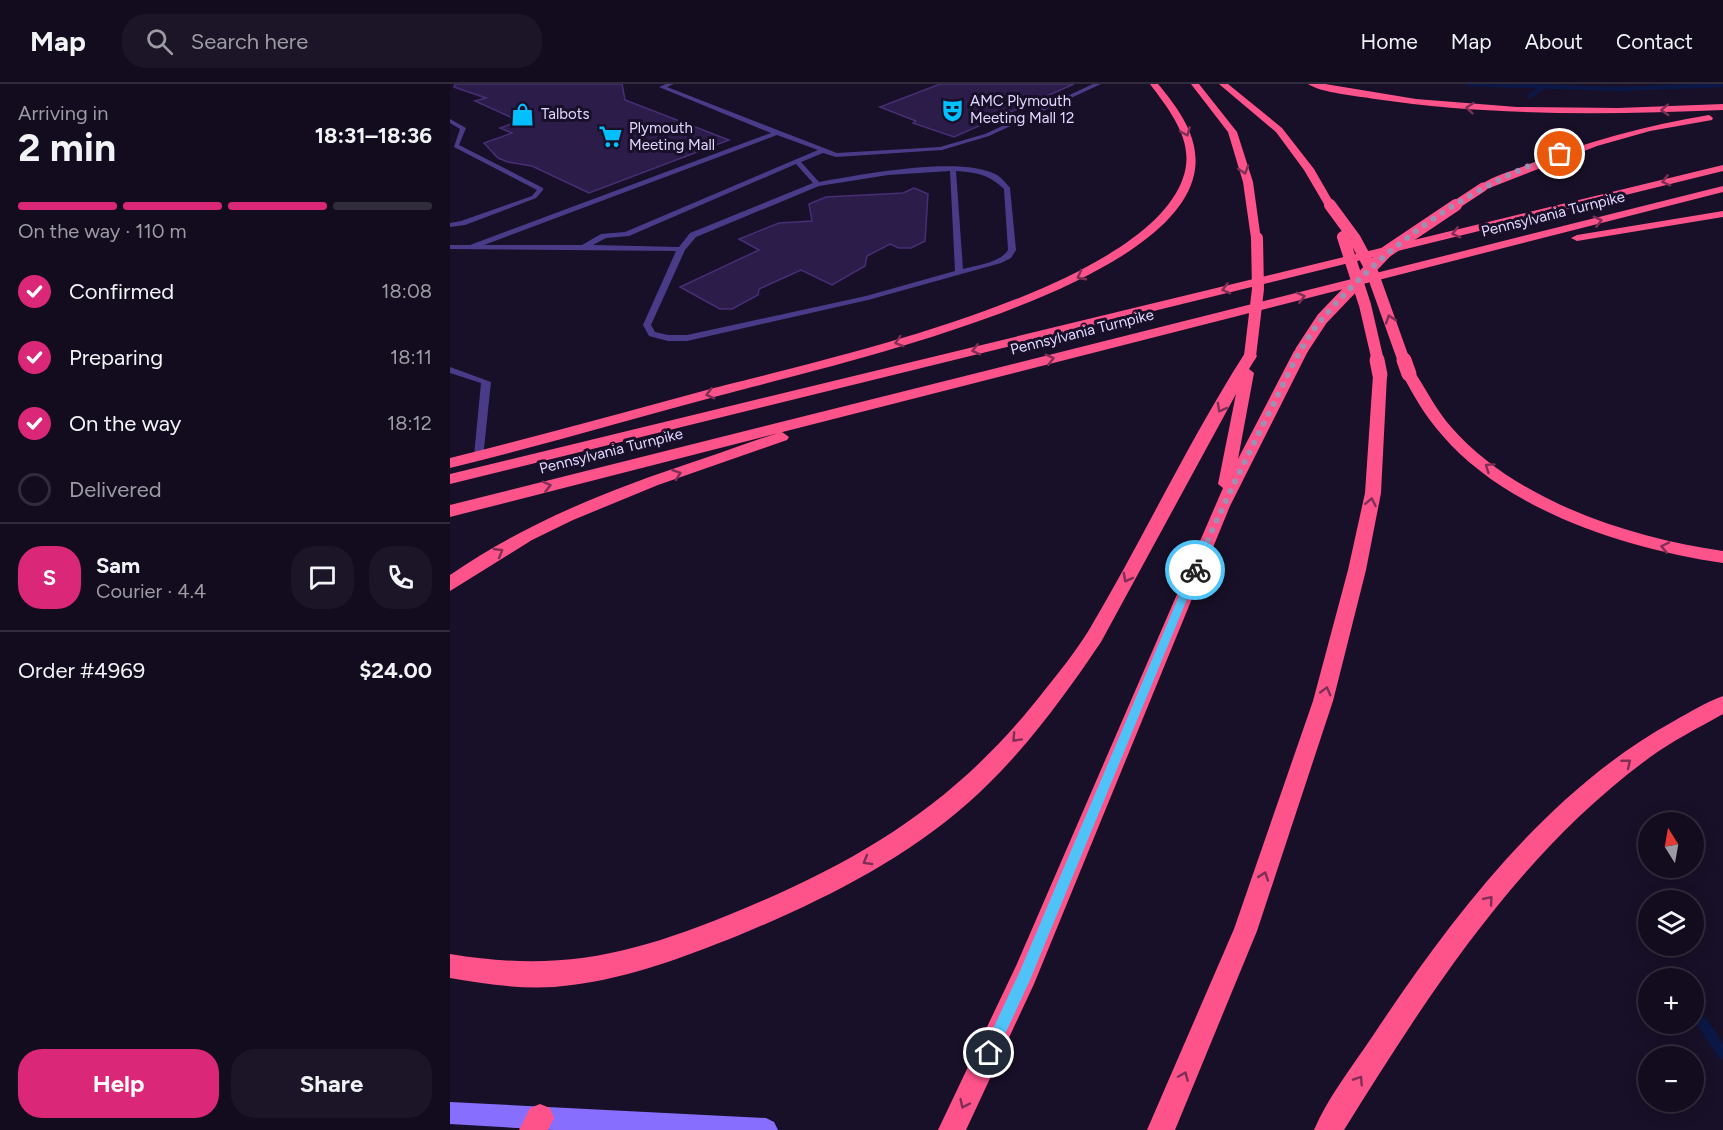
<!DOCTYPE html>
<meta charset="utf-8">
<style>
:root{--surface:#120c1e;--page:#1b1527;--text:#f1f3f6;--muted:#9c9ba4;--line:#312c3c;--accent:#db2777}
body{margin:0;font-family:Figtree,sans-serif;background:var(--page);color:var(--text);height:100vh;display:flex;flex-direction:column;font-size:22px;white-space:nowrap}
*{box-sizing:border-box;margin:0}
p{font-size:20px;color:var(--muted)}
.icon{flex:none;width:33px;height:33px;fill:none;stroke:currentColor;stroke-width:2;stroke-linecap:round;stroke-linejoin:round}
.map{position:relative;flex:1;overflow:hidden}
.side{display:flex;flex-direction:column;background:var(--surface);width:450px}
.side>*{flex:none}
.needle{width:39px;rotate:349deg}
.fabs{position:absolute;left:1188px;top:728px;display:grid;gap:12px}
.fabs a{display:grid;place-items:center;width:66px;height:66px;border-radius:50%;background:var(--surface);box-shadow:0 3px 15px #0003,0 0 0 2px var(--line);font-size:30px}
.pin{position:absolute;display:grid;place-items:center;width:51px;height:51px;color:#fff;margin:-26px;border:3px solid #fff;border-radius:50%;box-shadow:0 2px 6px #0007}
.courier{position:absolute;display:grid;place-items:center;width:60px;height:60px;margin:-30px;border:4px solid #4fc3f7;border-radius:50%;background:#fff;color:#222;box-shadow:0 2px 8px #0007}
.headline em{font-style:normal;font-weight:700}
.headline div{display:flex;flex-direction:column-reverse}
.headline{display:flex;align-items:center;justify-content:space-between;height:102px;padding:0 18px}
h1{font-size:39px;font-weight:700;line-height:45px}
.bar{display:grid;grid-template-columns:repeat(4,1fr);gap:9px 6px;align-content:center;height:72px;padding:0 18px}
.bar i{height:8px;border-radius:4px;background:var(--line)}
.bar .current{background:var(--accent)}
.bar p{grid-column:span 4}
.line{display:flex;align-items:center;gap:15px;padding:0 18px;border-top:2px solid var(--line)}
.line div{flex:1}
.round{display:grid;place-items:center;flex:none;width:63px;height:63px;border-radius:24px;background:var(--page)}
ol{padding:0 18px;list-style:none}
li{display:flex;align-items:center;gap:18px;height:66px}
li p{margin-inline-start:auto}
li .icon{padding:6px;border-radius:50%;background:var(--accent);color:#fff;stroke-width:4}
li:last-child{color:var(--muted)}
li i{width:33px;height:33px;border:3px solid var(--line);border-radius:50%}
.primary-button{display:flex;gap:12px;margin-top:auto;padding:12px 18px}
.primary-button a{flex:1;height:69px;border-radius:24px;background:var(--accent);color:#fff;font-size:24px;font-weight:700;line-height:69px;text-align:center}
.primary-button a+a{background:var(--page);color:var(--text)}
header{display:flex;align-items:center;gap:36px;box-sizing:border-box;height:84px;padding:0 30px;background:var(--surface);border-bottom:2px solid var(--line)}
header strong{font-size:28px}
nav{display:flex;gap:33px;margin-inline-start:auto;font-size:21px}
.search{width:420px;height:54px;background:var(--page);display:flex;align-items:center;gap:15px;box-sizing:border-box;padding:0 21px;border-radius:24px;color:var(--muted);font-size:22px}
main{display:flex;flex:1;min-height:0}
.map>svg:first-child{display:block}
</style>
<header>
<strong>Map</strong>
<div class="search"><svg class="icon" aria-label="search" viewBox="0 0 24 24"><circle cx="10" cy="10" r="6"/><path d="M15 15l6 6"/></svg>Search here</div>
<nav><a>Home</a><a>Map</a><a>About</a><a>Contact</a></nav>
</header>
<main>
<section class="side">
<div class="headline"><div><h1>2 min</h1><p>Arriving in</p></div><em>18:31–18:36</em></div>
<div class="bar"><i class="current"></i><i class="current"></i><i class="current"></i><i></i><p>On the way · 110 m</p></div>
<ol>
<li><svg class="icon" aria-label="check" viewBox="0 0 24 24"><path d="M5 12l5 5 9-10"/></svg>Confirmed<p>18:08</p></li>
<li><svg class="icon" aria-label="check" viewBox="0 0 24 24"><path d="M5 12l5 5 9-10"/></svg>Preparing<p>18:11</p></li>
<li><svg class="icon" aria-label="check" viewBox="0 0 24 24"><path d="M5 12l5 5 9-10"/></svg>On the way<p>18:12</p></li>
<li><i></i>Delivered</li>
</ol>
<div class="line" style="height:108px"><b class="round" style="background:var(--accent);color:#fff">S</b><div><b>Sam</b><p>Courier · 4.4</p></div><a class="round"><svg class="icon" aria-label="chat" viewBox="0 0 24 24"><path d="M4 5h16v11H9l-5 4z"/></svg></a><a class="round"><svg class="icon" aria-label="phone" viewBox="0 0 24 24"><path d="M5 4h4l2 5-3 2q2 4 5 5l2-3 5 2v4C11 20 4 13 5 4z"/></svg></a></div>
<div class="line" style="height:78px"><div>Order #4969</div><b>$24.00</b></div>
<div class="primary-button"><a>Help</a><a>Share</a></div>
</section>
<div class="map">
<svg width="1273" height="1046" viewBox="0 0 1273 1046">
<rect width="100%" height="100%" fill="#181028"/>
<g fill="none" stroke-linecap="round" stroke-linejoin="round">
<path stroke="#0b1746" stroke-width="4.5" d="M1018,0L1168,5L1273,1
M1080,12L1093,3"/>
<path stroke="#0b1746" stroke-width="11" d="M1252,938L1273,970"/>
</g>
<path fill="#2c1c49" stroke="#472e75" stroke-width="1.5" d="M5,0H172L175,16L279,56L139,109L82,82L58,78L48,74L34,59L62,49L50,44L69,37L25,17L36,14L4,3Z
M490,0H624L504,53L463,39L466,37L430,23Z
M464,104L478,110L475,157L461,164H449L440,160L417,172L415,182L382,201L351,186L309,205L308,211L282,225H270L230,203L309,166L289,155L329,139L362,137L359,120L376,113L453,109Z"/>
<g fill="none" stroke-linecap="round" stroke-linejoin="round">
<path fill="#493b87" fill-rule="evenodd" d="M216,0H224L217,3L387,69L490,63L535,50L643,0H651L539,52L492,66L386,73L373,69L351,78L369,98C410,91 511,71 547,91C552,94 557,100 560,104L566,166L561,174L551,179L418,216L237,257H218L199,252L193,241L226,167L0,165V161H20L321,49L209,3ZM327,51L368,66L175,148L151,150L132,161H34ZM346,80L363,99L240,149L229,163L143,161L156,154L179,152ZM500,87L505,187L416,212L237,251H218L205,248L201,241L235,166L246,153L369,102L438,91ZM506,87C528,89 538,90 554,105L558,166C550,179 527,181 513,185Z
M0,35L16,44L9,61L93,104V106L86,114L15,141L0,143V139L11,137L82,112L87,106L4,63L10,45L0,39Z
M0,283L41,298L33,374H25L24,372L31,299L0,289Z"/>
<path fill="#886eff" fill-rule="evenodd" d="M0,1018L316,1034L324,1038L328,1046H103L0,1040Z"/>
<path fill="#fe528b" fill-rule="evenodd" d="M700,0H708C729,25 752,56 744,91C717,209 373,283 268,312C178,336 90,362 0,384V374C88,352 176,328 264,304C371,276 694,207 733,94C746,58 720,27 700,0Z
M741,0H749L787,48L803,98L811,156L801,154L793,98L778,48Z
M769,0H778L832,44L864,85L883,118L882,120H874L854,86L826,48Z
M858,0H875L966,15L1067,23L1168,24L1273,20V26C1156,31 1041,32 925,15C908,12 871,9 858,0Z
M1259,31L1263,34L1262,36L1200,47L1147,62L1037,105L1028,103C1038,94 1056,89 1069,84C1131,59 1194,42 1259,31Z
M1273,81V87L0,400V390Z
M1273,102V108L0,433V421Z
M1273,127V133L1127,157L1121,154L1127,151Z
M851,263L858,267L780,422L584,900L516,1046H488L566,882L773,404L768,400L786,310L651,558C612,616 570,673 518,719C451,778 369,818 287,852C234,873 179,894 122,901C81,907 40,901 0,894V870C115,889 187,869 293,825C418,773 510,715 594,607C610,587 626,567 639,546C693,455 738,358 795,269H805L807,272L799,285L804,289L788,375L844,267Z
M959,286L964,287C977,307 986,326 1002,344C1066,417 1181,454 1273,467V479C1177,465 1057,427 992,351C975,332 964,312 952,290Z
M930,287L937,291L931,409L916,486L883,617L807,847L725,1046H697L784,845L863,617L898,486L915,409L923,291Z
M332,348L339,353L337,356L208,401L123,436L82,456L0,507V491C77,438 161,405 249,376C277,367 304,356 332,348Z
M1273,612V630C1248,644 1222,657 1199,674C1068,770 978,911 894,1046H864C878,1013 902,983 922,953C1001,834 1097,707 1224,637C1240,628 1256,618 1273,612Z
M90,1020L100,1024L104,1034L98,1046H69L80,1024Z"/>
<path stroke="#fe528b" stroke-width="9" d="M878,118L881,122
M1004,122L1033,103"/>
<path stroke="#fe528b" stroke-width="12" d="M880,121L905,155L921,185L954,277
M893,153L915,221L928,277
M851,267L872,235L936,168L1006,121
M800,272L808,205L807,154"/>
<path stroke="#fe528b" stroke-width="15" d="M927,276L930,291
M954,276L959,290"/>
</g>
<defs><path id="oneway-chevron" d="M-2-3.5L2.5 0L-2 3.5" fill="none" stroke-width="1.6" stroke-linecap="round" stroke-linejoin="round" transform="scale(1.5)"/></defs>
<g stroke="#7f2e55">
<use href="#oneway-chevron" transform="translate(1020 24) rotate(-175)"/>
<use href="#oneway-chevron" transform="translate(1215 26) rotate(177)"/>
<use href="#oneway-chevron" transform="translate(736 48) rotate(67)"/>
<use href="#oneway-chevron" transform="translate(794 86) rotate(73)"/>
<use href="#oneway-chevron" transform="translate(1216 97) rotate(166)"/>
<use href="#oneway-chevron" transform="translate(1148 137) rotate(-14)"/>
<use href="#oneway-chevron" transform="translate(1006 149) rotate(166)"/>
<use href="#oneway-chevron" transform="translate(631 192) rotate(152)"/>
<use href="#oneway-chevron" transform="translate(776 205) rotate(166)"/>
<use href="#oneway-chevron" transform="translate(851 213) rotate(-14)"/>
<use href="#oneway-chevron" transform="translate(940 235) rotate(-108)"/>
<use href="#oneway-chevron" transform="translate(449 258) rotate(163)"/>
<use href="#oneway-chevron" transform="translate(526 266) rotate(166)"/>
<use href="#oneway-chevron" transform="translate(600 275) rotate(-14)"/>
<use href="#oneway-chevron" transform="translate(260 310) rotate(165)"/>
<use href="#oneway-chevron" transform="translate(771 324) rotate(119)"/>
<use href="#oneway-chevron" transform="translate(1039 383) rotate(-145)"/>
<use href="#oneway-chevron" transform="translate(227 390) rotate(-19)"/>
<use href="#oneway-chevron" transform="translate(97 402) rotate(-14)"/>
<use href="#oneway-chevron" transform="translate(921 418) rotate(-79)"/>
<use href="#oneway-chevron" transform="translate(1215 463) rotate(-168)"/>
<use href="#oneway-chevron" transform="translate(49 468) rotate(-30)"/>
<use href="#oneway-chevron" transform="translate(677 494) rotate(119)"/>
<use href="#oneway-chevron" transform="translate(876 607) rotate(-75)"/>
<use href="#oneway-chevron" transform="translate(566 654) rotate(133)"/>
<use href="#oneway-chevron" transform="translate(1177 679) rotate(-39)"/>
<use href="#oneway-chevron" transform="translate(417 777) rotate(150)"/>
<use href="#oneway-chevron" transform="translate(814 792) rotate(-71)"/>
<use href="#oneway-chevron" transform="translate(1039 816) rotate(-50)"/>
<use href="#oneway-chevron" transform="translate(734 992) rotate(-67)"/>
<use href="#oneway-chevron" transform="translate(909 996) rotate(-57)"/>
<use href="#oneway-chevron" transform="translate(514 1020) rotate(115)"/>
</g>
<path fill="#4fc3f7" d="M745,483L749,486L580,896L544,974H534V964L570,887L740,486Z"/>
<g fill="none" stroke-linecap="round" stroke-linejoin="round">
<path stroke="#9b91b4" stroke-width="6" stroke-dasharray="0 10.8" d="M745,486C769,428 797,373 825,317C839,289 852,258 873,234C935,161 1019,102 1110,70"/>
</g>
<defs>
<symbol id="theatre-bare" viewBox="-9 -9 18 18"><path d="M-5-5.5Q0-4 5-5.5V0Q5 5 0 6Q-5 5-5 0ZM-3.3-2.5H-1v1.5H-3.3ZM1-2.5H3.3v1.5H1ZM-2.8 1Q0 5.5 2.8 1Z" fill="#03bffe" stroke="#181028" stroke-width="2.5" paint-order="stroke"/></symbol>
<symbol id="shop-bare" viewBox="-9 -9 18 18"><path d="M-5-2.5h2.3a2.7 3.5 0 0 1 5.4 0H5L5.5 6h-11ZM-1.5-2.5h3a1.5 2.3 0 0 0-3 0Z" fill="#03bffe" stroke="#181028" stroke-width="2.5" paint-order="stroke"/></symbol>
<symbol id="supermarket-bare" viewBox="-9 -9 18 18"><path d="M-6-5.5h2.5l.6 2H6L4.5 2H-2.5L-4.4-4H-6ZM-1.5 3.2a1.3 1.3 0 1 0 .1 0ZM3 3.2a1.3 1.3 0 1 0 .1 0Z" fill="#03bffe" stroke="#181028" stroke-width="2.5" paint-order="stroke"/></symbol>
</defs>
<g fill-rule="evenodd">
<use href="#theatre-bare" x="486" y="10" width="33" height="33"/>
<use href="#shop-bare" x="56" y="14" width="33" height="33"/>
<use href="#supermarket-bare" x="144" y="36" width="33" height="33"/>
</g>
<g text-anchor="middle" stroke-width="6" stroke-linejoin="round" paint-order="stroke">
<g font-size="15" fill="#e1d7ff" stroke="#181028" text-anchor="start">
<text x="520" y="22">AMC Plymouth<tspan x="520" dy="17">Meeting Mall 12</tspan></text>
<text x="91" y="35">Talbots</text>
<text x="179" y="49">Plymouth<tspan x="179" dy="17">Meeting Mall</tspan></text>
</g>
<g font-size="15" fill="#e1d7ff" stroke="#181028">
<text transform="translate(1103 130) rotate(-14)" y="5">Pennsylvania Turnpike</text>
<text transform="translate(632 248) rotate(-14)" y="5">Pennsylvania Turnpike</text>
<text transform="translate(161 367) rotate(-14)" y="5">Pennsylvania Turnpike</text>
</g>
</g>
</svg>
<div class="fabs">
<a><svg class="needle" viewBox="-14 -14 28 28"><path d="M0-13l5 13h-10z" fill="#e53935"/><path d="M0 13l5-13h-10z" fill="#9c9ba4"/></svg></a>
<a><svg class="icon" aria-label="layers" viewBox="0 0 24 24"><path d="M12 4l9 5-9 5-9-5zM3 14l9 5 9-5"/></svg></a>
<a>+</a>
<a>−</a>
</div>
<div class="pin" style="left:1110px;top:70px;background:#ea580c"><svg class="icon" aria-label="bag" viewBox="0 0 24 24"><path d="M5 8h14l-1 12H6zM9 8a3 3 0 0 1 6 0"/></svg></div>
<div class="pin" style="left:539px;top:969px;background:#1f2937"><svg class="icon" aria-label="home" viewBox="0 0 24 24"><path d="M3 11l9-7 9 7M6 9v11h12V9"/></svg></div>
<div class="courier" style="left:745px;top:486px"><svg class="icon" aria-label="bike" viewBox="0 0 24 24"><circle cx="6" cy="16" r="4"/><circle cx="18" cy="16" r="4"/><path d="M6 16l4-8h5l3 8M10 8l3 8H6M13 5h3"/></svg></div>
</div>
</main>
